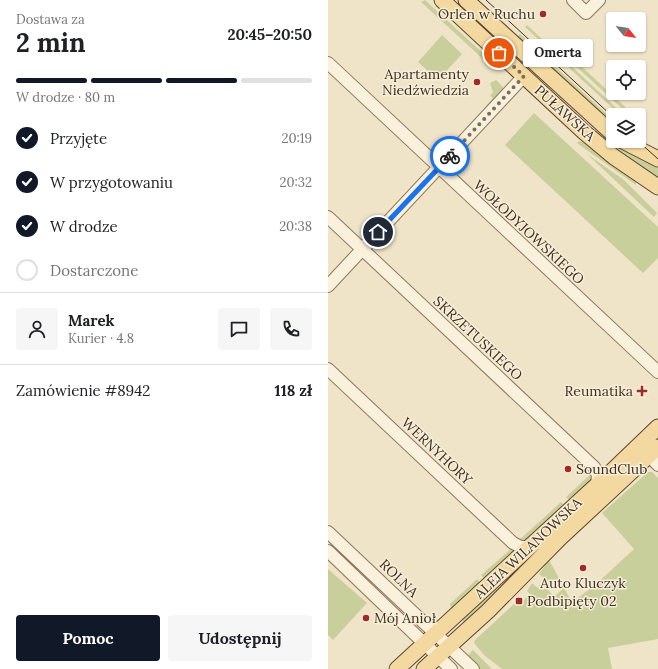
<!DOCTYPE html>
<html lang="pl">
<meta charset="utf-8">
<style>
:root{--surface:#fff;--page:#f6f6f6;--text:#202124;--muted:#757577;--line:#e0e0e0;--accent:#111827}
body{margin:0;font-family:Lora,serif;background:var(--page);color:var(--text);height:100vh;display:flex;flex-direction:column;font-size:15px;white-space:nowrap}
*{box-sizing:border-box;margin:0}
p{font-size:13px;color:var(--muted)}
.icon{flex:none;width:22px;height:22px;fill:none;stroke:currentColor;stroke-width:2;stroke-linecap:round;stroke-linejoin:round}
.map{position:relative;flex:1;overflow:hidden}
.details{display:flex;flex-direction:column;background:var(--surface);width:328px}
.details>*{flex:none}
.needle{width:26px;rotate:120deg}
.tools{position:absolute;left:278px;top:12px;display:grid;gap:8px}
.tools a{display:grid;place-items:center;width:40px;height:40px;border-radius:4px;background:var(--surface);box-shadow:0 1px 3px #0004;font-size:20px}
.pin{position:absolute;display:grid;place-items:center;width:34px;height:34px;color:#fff;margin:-17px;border:2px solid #fff;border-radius:50%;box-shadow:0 1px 4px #0007}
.courier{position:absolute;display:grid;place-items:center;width:40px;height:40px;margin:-20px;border:3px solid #1a73e8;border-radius:50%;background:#fff;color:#222;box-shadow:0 1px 5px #0007}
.bubble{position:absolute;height:28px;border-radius:4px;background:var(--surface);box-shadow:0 1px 3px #0004;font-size:13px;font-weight:700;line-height:28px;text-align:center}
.overview em{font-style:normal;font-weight:700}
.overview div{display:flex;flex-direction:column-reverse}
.overview{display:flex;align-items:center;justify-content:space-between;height:68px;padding:0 16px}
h1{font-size:26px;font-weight:700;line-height:30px}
.bar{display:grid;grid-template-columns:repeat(4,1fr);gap:6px 4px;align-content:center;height:48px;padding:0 16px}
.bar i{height:5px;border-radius:3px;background:var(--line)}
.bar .on{background:var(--accent)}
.bar p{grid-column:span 4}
.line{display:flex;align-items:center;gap:10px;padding:0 16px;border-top:1px solid var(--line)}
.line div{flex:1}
.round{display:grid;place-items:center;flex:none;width:42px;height:42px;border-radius:4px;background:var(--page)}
ol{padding:0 16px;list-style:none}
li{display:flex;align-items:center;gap:12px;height:44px}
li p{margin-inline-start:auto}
li .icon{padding:4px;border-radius:50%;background:var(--accent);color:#fff;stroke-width:4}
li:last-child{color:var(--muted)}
li i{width:22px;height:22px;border:2px solid var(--line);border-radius:50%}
.button{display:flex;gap:8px;margin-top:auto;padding:8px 16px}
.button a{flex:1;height:46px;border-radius:4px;background:var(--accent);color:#fff;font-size:16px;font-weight:700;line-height:46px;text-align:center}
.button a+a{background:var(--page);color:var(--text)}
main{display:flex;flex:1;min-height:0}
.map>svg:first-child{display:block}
</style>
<main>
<section class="details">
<div class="overview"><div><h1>2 min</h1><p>Dostawa za</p></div><em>20:45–20:50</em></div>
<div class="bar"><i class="on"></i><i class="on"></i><i class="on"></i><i></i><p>W drodze · 80 m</p></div>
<ol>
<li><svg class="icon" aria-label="check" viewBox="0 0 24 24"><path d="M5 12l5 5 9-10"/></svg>Przyjęte<p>20:19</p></li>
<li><svg class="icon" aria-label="check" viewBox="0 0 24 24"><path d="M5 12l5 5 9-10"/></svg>W przygotowaniu<p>20:32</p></li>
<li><svg class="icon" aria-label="check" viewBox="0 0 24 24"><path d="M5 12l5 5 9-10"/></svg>W drodze<p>20:38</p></li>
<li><i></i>Dostarczone</li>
</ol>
<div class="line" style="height:72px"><a class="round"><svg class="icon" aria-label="person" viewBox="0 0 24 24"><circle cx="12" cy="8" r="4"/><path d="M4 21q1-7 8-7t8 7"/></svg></a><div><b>Marek</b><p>Kurier · 4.8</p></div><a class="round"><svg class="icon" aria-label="chat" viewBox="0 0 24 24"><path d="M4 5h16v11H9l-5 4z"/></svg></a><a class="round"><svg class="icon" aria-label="phone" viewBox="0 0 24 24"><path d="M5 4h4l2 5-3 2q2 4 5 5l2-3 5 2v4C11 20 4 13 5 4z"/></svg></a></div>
<div class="line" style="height:52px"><div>Zamówienie #8942</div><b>118 zł</b></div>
<div class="button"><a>Pomoc</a><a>Udostępnij</a></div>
</section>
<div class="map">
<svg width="330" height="669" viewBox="0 0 330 669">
<rect width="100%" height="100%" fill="#f0e4c8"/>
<path fill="#c9cf9b" d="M97,0L158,56L155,59L93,2Z
M199,25L296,115H292L197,27Z
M192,34L285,120V125L189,37Z
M114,35L134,54L110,80L90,62Z
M227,42L306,115H301L227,47Z
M168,80L175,87V89L159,106H158L165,98L162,96L165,92L162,83Z
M206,113L330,227V258L315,273L177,145Z
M251,141L260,144L308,180V185L253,146L249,143Z
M287,144L301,153L330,168V178L285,147Z
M259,154L296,180L329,213L326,217Z
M265,472L266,478L242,501L238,497Z
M320,472H324L330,478V639L280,648L284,669H174L156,655L146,643L147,640L187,603L190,606L202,594L199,591L204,583L210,588L214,582L226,597L236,588L244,602L266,586L306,549L274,513Z
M269,492L137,623L134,620L177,581L189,566Z
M233,502L237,506L199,542H189Z
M184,548L186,551L158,580L153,575Z
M221,560L231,578L223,585L211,574Z
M0,569L39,603L5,640L0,635Z
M149,579L153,584L125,610L123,608L122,604Z
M145,650L164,669H151L138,657Z"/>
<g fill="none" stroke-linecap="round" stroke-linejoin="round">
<defs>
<path id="minor" d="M245,0L258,13L271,0
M0,63L330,372
M0,217L266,467L270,475L269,485
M0,286L196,76
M0,369L185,543L193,547H201
M316,450L330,465
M0,532L145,669
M0,551L123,669"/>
<path id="major" d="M114,0L256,132L286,157L330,187
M138,0L285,134
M295,141L330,159
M69,669L283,472L330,427
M96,669L160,611L232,538L330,447"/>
</defs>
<use href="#minor" stroke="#8d765c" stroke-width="14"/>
<use href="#major" stroke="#5b4430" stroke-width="17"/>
<use href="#minor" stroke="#faf1dc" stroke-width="12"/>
<use href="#major" stroke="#f3d9a0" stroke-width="15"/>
<path stroke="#3d2e20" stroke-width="1" d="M158,0L285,117
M310,141L330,159"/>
</g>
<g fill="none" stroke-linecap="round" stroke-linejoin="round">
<path stroke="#7c6e5b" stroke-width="4" stroke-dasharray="0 7.2" d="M122,156L196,76L171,53"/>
<path stroke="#1a73e8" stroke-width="5" d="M50,232L122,156"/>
</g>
<g fill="#9e2a2b" stroke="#f7eed8" stroke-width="1.5">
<circle cx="215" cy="14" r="4"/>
<circle cx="149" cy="82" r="4"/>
<path d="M312 385h4v4h4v4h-4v4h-4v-4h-4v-4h4z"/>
<circle cx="240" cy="469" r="4"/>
<circle cx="255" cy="568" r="4"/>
<rect x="187" y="597" width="8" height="8" rx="2"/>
<circle cx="38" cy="618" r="4"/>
</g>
<g text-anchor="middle" stroke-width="3" stroke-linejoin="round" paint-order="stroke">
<g font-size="14" fill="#3d2e20" stroke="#f7eed8" text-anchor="end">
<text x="207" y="19">Orlen w Ruchu</text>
<text x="141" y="79">Apartamenty<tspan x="141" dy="16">Niedźwiedzia</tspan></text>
<text x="305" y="396">Reumatika</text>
<text x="248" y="474" text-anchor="start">SoundClub</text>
<text x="255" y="588" text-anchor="middle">Auto Kluczyk</text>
<text x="199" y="606" text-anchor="start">Podbipięty 02</text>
<text x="46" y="623" text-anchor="start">Mój Anioł</text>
</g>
<g font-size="14" fill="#3d2e20" stroke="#f7eed8">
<text transform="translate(237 113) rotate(42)" y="5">PUŁAWSKA</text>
<text transform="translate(201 232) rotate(43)" y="5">WOŁODYJOWSKIEGO</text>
<text transform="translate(150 338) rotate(43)" y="5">SKRZETUSKIEGO</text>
<text transform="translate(109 451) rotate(43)" y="5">WERNYHORY</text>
<text transform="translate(200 548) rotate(-43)" y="5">ALEJA WILANOWSKA</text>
<text transform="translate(71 578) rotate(44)" y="5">ROLNA</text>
</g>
</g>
</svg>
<div class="tools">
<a><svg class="needle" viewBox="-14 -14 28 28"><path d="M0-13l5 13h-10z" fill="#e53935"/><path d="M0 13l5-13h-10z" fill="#757577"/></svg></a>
<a><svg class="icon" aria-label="locate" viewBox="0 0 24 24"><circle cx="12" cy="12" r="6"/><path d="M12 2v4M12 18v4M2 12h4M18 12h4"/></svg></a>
<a><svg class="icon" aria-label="layers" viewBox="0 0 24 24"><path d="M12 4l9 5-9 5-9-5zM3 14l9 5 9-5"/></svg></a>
</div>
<div class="pin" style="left:171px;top:53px;background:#ea580c"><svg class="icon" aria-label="bag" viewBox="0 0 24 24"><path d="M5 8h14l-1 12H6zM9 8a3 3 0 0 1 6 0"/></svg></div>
<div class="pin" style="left:50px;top:232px;background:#1f2937"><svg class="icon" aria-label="home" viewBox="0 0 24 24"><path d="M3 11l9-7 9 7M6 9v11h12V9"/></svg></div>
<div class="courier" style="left:122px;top:156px"><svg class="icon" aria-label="bike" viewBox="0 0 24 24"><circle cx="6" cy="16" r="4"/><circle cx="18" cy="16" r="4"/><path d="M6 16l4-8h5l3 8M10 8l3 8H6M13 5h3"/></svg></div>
<div class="bubble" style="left:195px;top:39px;width:70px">Omerta</div>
</div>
</main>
